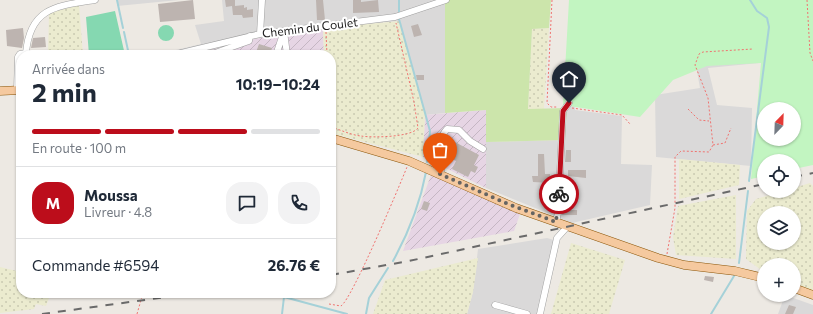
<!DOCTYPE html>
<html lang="fr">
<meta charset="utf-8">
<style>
:root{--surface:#fff;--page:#f2f2f3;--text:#1f2937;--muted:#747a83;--line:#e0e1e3;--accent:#bc0d1b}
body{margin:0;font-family:Commissioner,sans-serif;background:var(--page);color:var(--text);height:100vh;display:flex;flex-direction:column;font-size:15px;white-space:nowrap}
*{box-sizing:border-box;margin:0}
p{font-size:13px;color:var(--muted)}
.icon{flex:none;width:22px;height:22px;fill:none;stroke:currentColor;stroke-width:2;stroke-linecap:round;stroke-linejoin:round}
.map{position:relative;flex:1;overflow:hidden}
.panel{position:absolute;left:16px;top:50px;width:320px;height:248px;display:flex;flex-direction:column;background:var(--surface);border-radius:16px;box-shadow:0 1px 3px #0004}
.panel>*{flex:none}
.needle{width:26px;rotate:23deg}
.buttons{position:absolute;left:757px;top:102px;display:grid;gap:8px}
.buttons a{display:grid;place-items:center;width:44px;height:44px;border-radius:50%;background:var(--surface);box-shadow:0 1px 3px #0004;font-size:20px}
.pin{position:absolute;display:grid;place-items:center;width:34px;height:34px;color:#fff;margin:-41px -17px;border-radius:50% 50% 50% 0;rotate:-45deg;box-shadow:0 0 4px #0007}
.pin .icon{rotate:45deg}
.courier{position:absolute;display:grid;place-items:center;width:40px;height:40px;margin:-20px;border:3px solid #bc0d1b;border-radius:50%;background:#fff;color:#222;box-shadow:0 1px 5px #0007}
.head em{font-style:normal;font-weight:700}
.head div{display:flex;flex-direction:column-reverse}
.head{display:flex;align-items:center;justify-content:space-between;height:68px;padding:0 16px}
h1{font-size:26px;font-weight:700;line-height:30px}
.bar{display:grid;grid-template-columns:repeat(4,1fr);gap:6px 4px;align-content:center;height:48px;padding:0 16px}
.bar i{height:5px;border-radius:3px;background:var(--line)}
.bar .selected{background:var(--accent)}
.bar p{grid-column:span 4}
.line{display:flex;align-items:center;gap:10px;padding:0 16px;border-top:1px solid var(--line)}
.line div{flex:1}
.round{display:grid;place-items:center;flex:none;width:42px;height:42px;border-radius:16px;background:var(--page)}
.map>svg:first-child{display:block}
</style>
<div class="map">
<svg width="813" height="314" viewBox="0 0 813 314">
<defs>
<pattern id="industrial-furrows" width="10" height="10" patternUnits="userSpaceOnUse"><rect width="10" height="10" fill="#e6d5e4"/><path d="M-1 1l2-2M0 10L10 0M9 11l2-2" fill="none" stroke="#c5b6c3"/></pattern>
<pattern id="farmland-dots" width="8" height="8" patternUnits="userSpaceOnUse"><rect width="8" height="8" fill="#ebebcf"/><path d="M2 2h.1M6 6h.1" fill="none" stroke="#c9c9b1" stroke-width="1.8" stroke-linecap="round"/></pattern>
</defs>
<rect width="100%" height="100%" fill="#ede9e3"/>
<path fill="#dad9d9" d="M117,0H179L117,6Z
M222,0H445V113L425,115L400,21L323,28L254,39L191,55H155L201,44L195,25L224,21Z
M813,0L759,63L708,68L717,105L752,108L751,166L656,157L655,95L700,88L692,43Z
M570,62L575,110L622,116L621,164L652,165L650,205L572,223L486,188V142L565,140Z
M547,238L554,240L537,314H467L473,292L478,249Z
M785,295L813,305V314H778Z"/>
<path fill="url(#industrial-furrows)" d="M323,28L324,55H191L254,39Z
M486,110V188L423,157L425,115Z
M431,175L520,214L514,231L403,251Z"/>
<path fill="url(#farmland-dots)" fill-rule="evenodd" d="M79,5L83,55H48L49,13Z
M400,21L425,115L423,157L331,133V55H324L323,28Z
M549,28L544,109L528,110L532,29Z
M679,159L740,165L739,185L679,199Z
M810,183L813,186V291L794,283V265H764V272L746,259L747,211L756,199L784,191H794V188ZM764,213H794V243H764Z
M736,195V259L676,255L673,237L678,206Z
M571,243L625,260L609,314H551Z
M478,258L473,292L467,314H373L385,280Z
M0,267L21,272V293H51L46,306L36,304L34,309L0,313Z"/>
<path fill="#cce5ab" d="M445,0H551L549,28L532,29L528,109L567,108L565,140L486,142V110L445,113Z"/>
<path fill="#c2f5c1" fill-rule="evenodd" d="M569,0H813V165L794,169V161H764V176L751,179L761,63L707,66L673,80L640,117L563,105ZM764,109H794V139H764Z"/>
<path fill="#85d8b1" d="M115,11L125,55H89L86,17Z
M158 33a8 8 0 1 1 16 0a8 8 0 1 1-16 0Z"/>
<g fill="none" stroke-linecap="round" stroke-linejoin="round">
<path stroke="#a5d1d8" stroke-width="2" d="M117,0L123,28
M399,0V13
M399,19L430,131L427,162
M124,32L129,55
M749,181L769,27L767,18L757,11L750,0
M393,261C409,232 420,204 426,172
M739,263L748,191
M270,293L284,297
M282,314L284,297L347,314
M366,314L369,298L388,268
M711,314L734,276"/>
</g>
<path fill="#bdb4b0" d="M193,0L195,19L160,22L158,4Z
M225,0H235V6L244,5V8L247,7V10L253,9V17L243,18L242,15H233L232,6L226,7Z
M316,0H323L325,20H317Z
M353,0H361V2L378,0L379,12L353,13Z
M418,24L422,35L414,37L411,26Z
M23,28L24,38L22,48L7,46L6,30Z
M45,37L46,47L31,48L33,38Z
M259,44L272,48L270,55H255Z
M416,75H424V80H417Z
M455,142L479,155L474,165L478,167L475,173L471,171L468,177L452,169L456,161L448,157Z
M566,150H571V162H565Z
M538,154H544L545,174H550L551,183L533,182L532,176H538Z
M568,170H586V178L568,176Z
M424,201L430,203L427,211L421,209Z
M563,210H577V215H562Z
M705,276L714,277L713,282L704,280Z
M789,305L796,307L793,314H785Z"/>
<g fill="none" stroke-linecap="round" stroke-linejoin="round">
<defs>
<path id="minor" d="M260,34L262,0
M173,55L260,34L395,17L446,0
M196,55L215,53L246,42L249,41L250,36
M276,55L284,31L287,55
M17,90L18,57L20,54L26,53C30,7 57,6 95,0
M440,173C447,158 434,143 447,129L459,130L470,141L483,149
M556,222L558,213L563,111L569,103
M495,305L527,314
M540,314L557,238L567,227"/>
<path id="major" d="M0,91L21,90
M331,138L409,161L516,208L658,258L684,265L735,271L764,278
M794,288L813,295"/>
</defs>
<use href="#minor" stroke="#a0a0a0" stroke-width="7"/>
<use href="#major" stroke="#8b5609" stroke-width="9"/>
<path stroke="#f07370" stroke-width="1" stroke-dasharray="2 2" stroke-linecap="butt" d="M552,0L547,103L551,107H557
M807,0L810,53L813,61
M326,32L327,55
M572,108L622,115L630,124
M688,109L699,120L709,121
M331,127C341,130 351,135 361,136C373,138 412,137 418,128L414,102L396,23
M713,145L725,143L731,128
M667,254L675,208V157L681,151L709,152L713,145L708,98L695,65L699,54L703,52L753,49
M329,304L341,306C352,299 399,187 407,167
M137,314L143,293"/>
<use href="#minor" stroke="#fff" stroke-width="6"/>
<use href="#major" stroke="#f5c99f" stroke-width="8"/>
<path stroke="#6a6a6a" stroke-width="2" stroke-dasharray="8 8" stroke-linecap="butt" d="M794,177L813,173
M331,275L409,261L764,184
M42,314L196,293"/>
</g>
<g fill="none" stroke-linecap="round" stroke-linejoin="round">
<path stroke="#656462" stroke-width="4" stroke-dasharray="0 7.2" d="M440,174L508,204L556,222L559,194"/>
<path stroke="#bc0d1b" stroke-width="5" d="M559,194L563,111L569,103"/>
</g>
<g text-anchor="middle" stroke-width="4" stroke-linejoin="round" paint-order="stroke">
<g font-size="12" fill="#1c1c1c" stroke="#fff">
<text transform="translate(310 28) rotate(-7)" y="4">Chemin du Coulet</text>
</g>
</g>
</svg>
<div class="buttons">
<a><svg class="needle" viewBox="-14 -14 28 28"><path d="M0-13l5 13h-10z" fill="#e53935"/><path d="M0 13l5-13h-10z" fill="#747a83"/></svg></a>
<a><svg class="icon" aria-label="locate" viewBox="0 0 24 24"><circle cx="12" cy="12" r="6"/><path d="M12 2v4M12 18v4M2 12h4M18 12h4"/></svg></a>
<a><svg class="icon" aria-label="layers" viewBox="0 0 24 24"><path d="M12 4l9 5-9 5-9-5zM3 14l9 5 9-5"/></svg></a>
<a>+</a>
</div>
<div class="pin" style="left:440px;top:174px;background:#ea580c"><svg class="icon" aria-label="bag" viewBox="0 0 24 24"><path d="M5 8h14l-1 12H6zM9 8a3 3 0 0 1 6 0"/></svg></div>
<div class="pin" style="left:569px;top:103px;background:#1f2937"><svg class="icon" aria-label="home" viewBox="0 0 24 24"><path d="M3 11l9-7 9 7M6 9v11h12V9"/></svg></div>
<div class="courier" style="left:559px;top:194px"><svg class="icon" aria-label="bike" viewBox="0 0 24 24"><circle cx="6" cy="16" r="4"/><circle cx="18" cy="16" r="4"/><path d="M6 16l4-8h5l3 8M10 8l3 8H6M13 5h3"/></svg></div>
<section class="panel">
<div class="head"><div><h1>2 min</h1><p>Arrivée dans</p></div><em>10:19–10:24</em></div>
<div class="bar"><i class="selected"></i><i class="selected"></i><i class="selected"></i><i></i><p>En route · 100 m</p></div>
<div class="line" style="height:72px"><b class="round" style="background:var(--accent);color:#fff">M</b><div><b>Moussa</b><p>Livreur · 4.8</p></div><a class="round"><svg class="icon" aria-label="chat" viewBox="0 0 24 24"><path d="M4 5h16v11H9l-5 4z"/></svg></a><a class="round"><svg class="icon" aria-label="phone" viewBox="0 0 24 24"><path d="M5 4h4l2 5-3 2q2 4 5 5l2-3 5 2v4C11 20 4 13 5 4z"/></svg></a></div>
<div class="line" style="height:52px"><div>Commande #6594</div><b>26.76 €</b></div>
</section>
</div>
